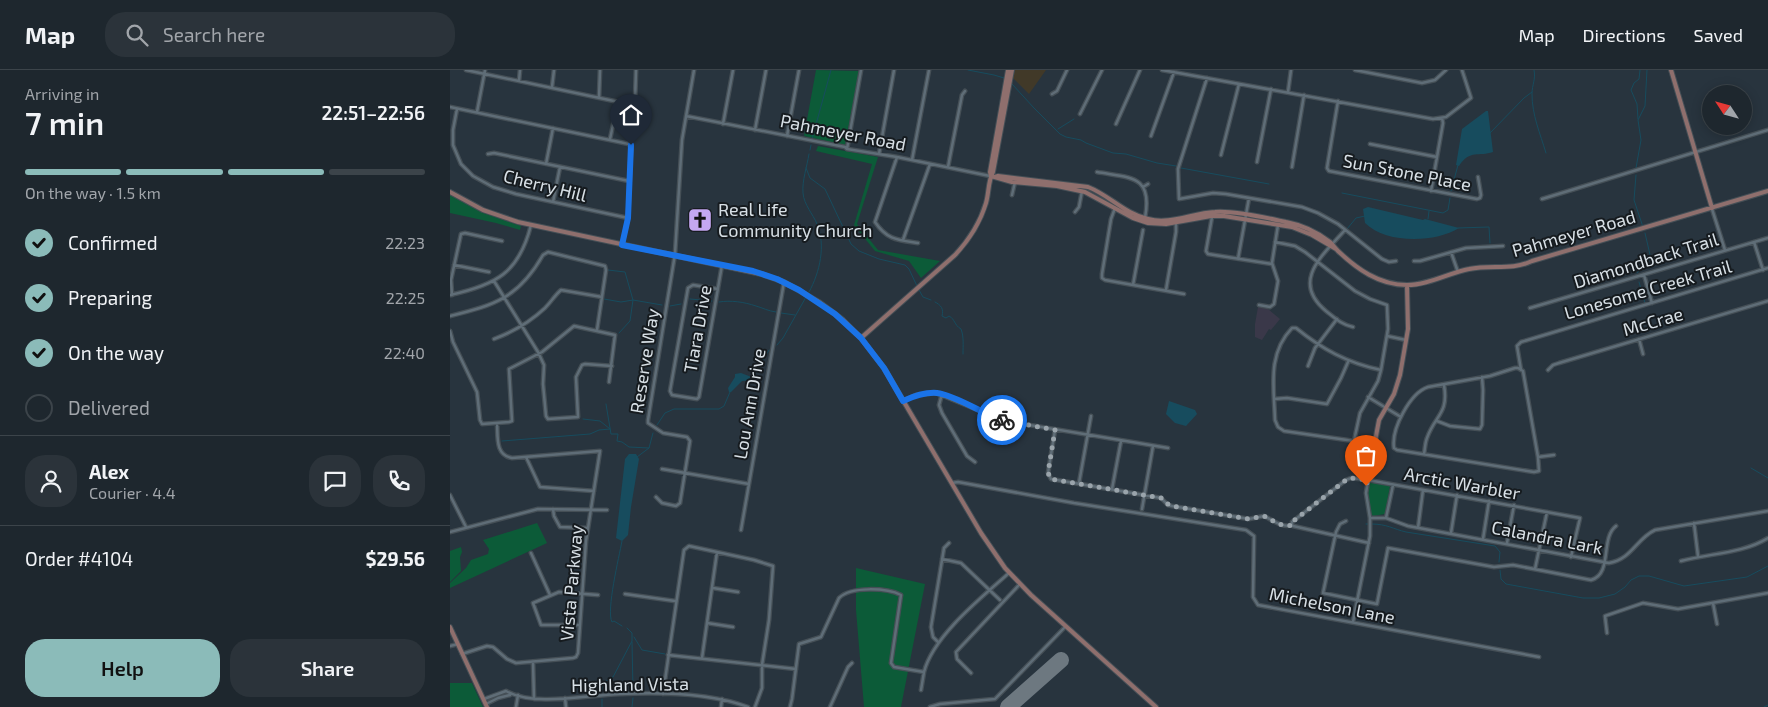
<!DOCTYPE html>
<meta charset="utf-8">
<style>
:root{--surface:#1e272e;--page:#2b333a;--text:#f1f3f6;--muted:#a1a5aa;--line:#3c444a;--accent:#8bbbb9}
body{margin:0;font-family:"Exo 2",sans-serif;background:var(--page);color:var(--text);height:100vh;display:flex;flex-direction:column;font-size:19px;white-space:nowrap}
*{box-sizing:border-box;margin:0}
p{font-size:16px;color:var(--muted)}
.icon{flex:none;width:28px;height:28px;fill:none;stroke:currentColor;stroke-width:2;stroke-linecap:round;stroke-linejoin:round}
.map{position:relative;flex:1;overflow:hidden}
.sheet{display:flex;flex-direction:column;background:var(--surface);width:450px}
.sheet>*{flex:none}
.needle{width:32px;rotate:306deg}
.fabs{position:absolute;left:1252px;top:15px;display:grid;gap:10px}
.fabs a{display:grid;place-items:center;width:50px;height:50px;border-radius:50%;background:var(--surface);box-shadow:0 2px 12px #0003,0 0 0 1px var(--line);font-size:25px}
.pin{position:absolute;display:grid;place-items:center;width:42px;height:42px;color:#fff;margin:-51px -21px;border-radius:50% 50% 50% 0;rotate:-45deg;box-shadow:0 0 5px #0007}
.pin .icon{rotate:45deg}
.courier{position:absolute;display:grid;place-items:center;width:50px;height:50px;margin:-25px;border:4px solid #1a73e8;border-radius:50%;background:#fff;color:#222;box-shadow:0 1px 6px #0007}
.overview em{font-style:normal;font-weight:600}
.overview div{display:flex;flex-direction:column-reverse}
.overview{display:flex;align-items:center;justify-content:space-between;height:85px;padding:0 25px}
h1{font-size:32px;font-weight:600;line-height:38px}
.bar{display:grid;grid-template-columns:repeat(4,1fr);gap:8px 5px;align-content:center;height:60px;padding:0 25px}
.bar i{height:6px;border-radius:4px;background:var(--line)}
.bar .selected{background:var(--accent)}
.bar p{grid-column:span 4}
.line{display:flex;align-items:center;gap:12px;padding:0 25px;border-top:1px solid var(--line)}
.line div{flex:1}
.round{display:grid;place-items:center;flex:none;width:52px;height:52px;border-radius:20px;background:var(--page)}
ol{padding:0 25px;list-style:none}
li{display:flex;align-items:center;gap:15px;height:55px}
li p{margin-inline-start:auto}
li .icon{padding:5px;border-radius:50%;background:var(--accent);color:#111;stroke-width:4}
li:last-child{color:var(--muted)}
li i{width:28px;height:28px;border:2px solid var(--line);border-radius:50%}
.cta{display:flex;gap:10px;margin-top:auto;padding:10px 25px}
.cta a{flex:1;height:58px;border-radius:20px;background:var(--accent);color:#111;font-size:20px;font-weight:600;line-height:58px;text-align:center}
.cta a+a{background:var(--page);color:var(--text)}
header{display:flex;align-items:center;gap:30px;box-sizing:border-box;height:70px;padding:0 25px;background:var(--surface);border-bottom:1px solid var(--line)}
header strong{font-size:24px}
nav{display:flex;gap:28px;margin-inline-start:auto;font-size:18px}
.search{width:350px;height:45px;background:var(--page);display:flex;align-items:center;gap:12px;box-sizing:border-box;padding:0 18px;border-radius:20px;color:var(--muted);font-size:19px}
main{display:flex;flex:1;min-height:0}
.map>svg:first-child{display:block}
</style>
<header>
<strong>Map</strong>
<div class="search"><svg class="icon" aria-label="search" viewBox="0 0 24 24"><circle cx="10" cy="10" r="6"/><path d="M15 15l6 6"/></svg>Search here</div>
<nav><a>Map</a><a>Directions</a><a>Saved</a></nav>
</header>
<main>
<section class="sheet">
<div class="overview"><div><h1>7 min</h1><p>Arriving in</p></div><em>22:51–22:56</em></div>
<div class="bar"><i class="selected"></i><i class="selected"></i><i class="selected"></i><i></i><p>On the way · 1.5 km</p></div>
<ol>
<li><svg class="icon" aria-label="check" viewBox="0 0 24 24"><path d="M5 12l5 5 9-10"/></svg>Confirmed<p>22:23</p></li>
<li><svg class="icon" aria-label="check" viewBox="0 0 24 24"><path d="M5 12l5 5 9-10"/></svg>Preparing<p>22:25</p></li>
<li><svg class="icon" aria-label="check" viewBox="0 0 24 24"><path d="M5 12l5 5 9-10"/></svg>On the way<p>22:40</p></li>
<li><i></i>Delivered</li>
</ol>
<div class="line" style="height:90px"><a class="round"><svg class="icon" aria-label="person" viewBox="0 0 24 24"><circle cx="12" cy="8" r="4"/><path d="M4 21q1-7 8-7t8 7"/></svg></a><div><b>Alex</b><p>Courier · 4.4</p></div><a class="round"><svg class="icon" aria-label="chat" viewBox="0 0 24 24"><path d="M4 5h16v11H9l-5 4z"/></svg></a><a class="round"><svg class="icon" aria-label="phone" viewBox="0 0 24 24"><path d="M5 4h4l2 5-3 2q2 4 5 5l2-3 5 2v4C11 20 4 13 5 4z"/></svg></a></div>
<div class="line" style="height:65px"><div>Order #4104</div><b>$29.56</b></div>
<div class="cta"><a>Help</a><a>Share</a></div>
</section>
<div class="map">
<svg width="1318" height="637" viewBox="0 0 1318 637">
<rect width="100%" height="100%" fill="#28343e"/>
<path fill="#413928" d="M565,0H596L579,24L563,8Z"/>
<path fill="#3a3849" d="M808,237L818,239L830,249L821,260L819,259L812,270L805,267V254Z"/>
<path fill="#0c5b38" d="M366,0L409,1L395,75L354,66Z
M368,76L428,87L407,154L428,180L490,191L471,208L459,191L425,181L404,155L422,94L366,81Z
M0,125L31,142L71,156L70,160L46,153L0,143Z
M919,411L940,416L935,444L923,446L921,444L917,426Z
M87,453L97,473L0,518V513L16,498L21,490L38,484L39,479L33,470Z
M11,477L12,482L10,487L11,501L0,512V481Z
M406,498L475,514L451,637H414L406,540Z
M0,613H22L33,637H0Z"/>
<path fill="#174c5e" d="M1036,41H1038L1043,82C1029,87 1020,79 1009,96L1006,95L1012,59Z
M918,137L973,150L975,149L1009,158C985,173 936,174 915,153L913,139Z
M291,303L304,308V310L292,311L281,322H279L278,318L285,307V304Z
M719,331L745,340L747,344L736,356L725,353L716,344Z
M179,384H186L189,389L181,437L178,465L172,471L166,468L175,389Z"/>
<g fill="none" stroke-linecap="round" stroke-linejoin="round">
<path stroke="#174c5e" stroke-width="1" d="M518,0L544,5L554,8
M1084,0C1086,9 1082,15 1082,24C1082,45 1090,63 1096,83
M562,14L584,38L610,64L616,67L631,70L636,73L663,83L676,84L707,93L726,96
M1188,49L1187,34L1181,20L1184,13L1189,9L1190,0
M608,59L624,49
M1040,63L1074,28L1082,22
M362,69L381,0
M360,80L361,75
M359,84C357,97 352,110 353,123C354,135 363,144 367,154C376,175 370,202 359,222
M356,98L360,108L375,119L401,174L409,181L429,189L455,195L459,199L467,216
M731,98L819,114
M1186,98L1191,70L1188,50L1195,36L1197,0
M1186,105L1184,130L1193,157
M1001,121L1008,95
M892,123L993,143L998,140L1000,128
M978,149L979,141
M1008,158L1039,157L1040,173
M897,159L906,148L915,146
M158,200L175,202L183,230L180,251L169,263
M1187,203L1201,189L1195,163
M1189,212L1195,233
M469,220L473,227L481,230
M154,229L171,232L183,230L212,235
M240,229L262,231
M269,232C281,230 294,232 306,236C313,238 318,241 326,242
M485,232C491,235 494,239 492,246L496,248L499,246C505,249 504,255 511,259C514,267 513,275 513,284
M220,236L231,234
M331,243L345,245
M327,275L333,268L356,227
M303,307L319,280
M156,334L161,364H168L167,371L172,372L179,377L199,378L203,363
M133,349L150,351L160,359
M207,355L215,343L224,339H269L274,336L280,322
M52,371L140,364L149,360L160,359
M187,387L199,378
M1301,398L1318,408
M916,454H918
M922,454C937,454 943,459 956,462L1045,476L1050,482L1049,492
M172,471C169,487 156,541 162,552L164,551L172,556
M1050,500L1051,509L1056,514L1133,528H1149L1165,524L1175,517L1181,510L1189,506H1199L1234,516L1297,507L1318,496
M184,567L192,580L215,584
M182,572L183,619
M152,620L153,613L163,607L182,571V563L177,558
M152,629V637
M182,637L183,628
M1314,637L1318,635"/>
<path stroke="#6d7880" stroke-width="16" d="M558,637L611,590"/>
<defs>
<path id="street" d="M16,0L183,35L185,32L186,0
M712,0L983,49L996,47L1021,28L1012,0
M905,0L972,13L985,10L996,0
M757,8L728,99L729,129L763,123L776,124L852,137L868,143L888,154L932,189L939,192L946,191
M69,11L70,0
M102,17L104,0
M838,22L841,0
M602,24L607,21L617,0
M149,28L150,0
M888,31L877,98L879,101L1027,129L1030,128L1031,125L1028,107
M0,37L179,74L181,78L178,148L172,175
M7,39L3,60V75L11,94L23,106L43,117L66,124L178,148
M27,42L35,0
M630,44L652,0
M236,46L395,77L397,79L447,87L540,106
M273,54L283,0
M666,54L690,0
M305,60L316,0
M337,66L349,0
M701,66L724,2
M160,69L168,32
M920,74L987,87
M397,79L411,0
M38,84L44,83L179,111
M429,84L444,0
M771,85L789,14
M447,87L425,152C437,170 448,170 468,173
M462,90L479,0
M807,92L821,19
M96,94L103,58
M498,97L512,25L515,21
M842,97L854,25
M647,102C681,108 703,105 695,148
M693,117L698,114
M981,121L993,53L992,48
M562,125L565,112
M1092,129L1318,60
M103,132L110,97
M665,138L661,149L652,204V208L655,210L734,224
M1262,139L1275,180
M625,142L629,137L632,121
M762,147L756,181L758,184L822,194
M895,160C873,185 840,211 876,241C885,248 892,255 903,257
M453,170L480,94
M825,172L845,176L855,182L905,221L920,229L937,235L938,259L931,300L928,311L910,343L904,371L834,361L828,357L825,350C824,317 817,284 842,258H846C872,279 897,293 931,300
M1304,172L1313,200
M1001,182L1008,202
M788,189L799,128
M964,191H970L1016,178L1053,176
M4,195L39,202
M1194,205L1202,233
M44,211L88,282L94,295L93,314L96,346L98,349L128,347L126,307L132,295L135,294L162,296
M683,215L693,160
M268,219L243,215L238,218L220,321L222,325L247,329L249,327L272,195
M716,220L726,162V153
M0,225C46,215 69,203 81,155
M2,225L1,210L11,164L15,163L52,171
M809,235L820,237L824,234L828,211L822,193L828,155
M1080,238L1318,168
M0,246C46,235 69,227 93,185L98,182L155,196L156,200L147,260
M0,261L3,272L27,322L30,350L32,354L59,352L62,351L59,299L92,282L124,256L165,265L159,312
M937,266L956,270
M44,269C63,262 80,252 95,238C101,232 105,225 111,220L152,227
M1189,269L1193,284
M858,296L865,278L887,249
M1065,298H1068L1073,301L1088,387L1089,401L1084,402L947,380L944,378C941,359 960,323 978,317L1040,306Z
M1071,300L1067,276L1071,272L1318,198
M1098,300L1103,295L1109,293L1318,231
M492,324L489,335L492,343L517,386L525,392
M918,327L951,347
M824,329L837,328L877,334L891,308L898,292
M453,331L466,325L486,323L555,351L718,378
M987,351L1000,356L1030,359L1032,355L1033,320L1032,307
M605,360L598,403L601,409L711,428L718,435L722,436L799,449L814,446C823,450 831,458 842,455V452L896,410L901,408L918,410L1130,448L1121,487
M974,384C975,379 975,373 977,368C985,345 999,344 994,315
M76,387L90,417L144,421
M1088,387L1104,385
M212,399L299,414
M502,413L508,412L624,433L796,460L804,466L803,527L808,535L1089,587
M629,413L641,346
M662,419L671,371
M0,425L16,457
M206,427L212,433L226,436L230,433L240,371L237,367L213,363L198,353V350L225,184L232,70L244,0
M103,439L104,446L110,457L138,458
M692,439L703,376
M920,448H936L958,456L1159,493C1182,489 1186,469 1205,460L1318,441
M936,448L943,415
M896,451L890,454L886,462L873,523L927,534L938,478L1044,497L1063,495L1141,510C1163,504 1150,468 1166,456
M1244,453L1248,486
M842,455L843,456L919,473
M968,458L973,420
M291,460L334,212
M0,462L88,439L157,440
M1001,463L1007,425
M1033,469L1039,431
M1057,473L1064,435
M81,483L100,525
M492,489L511,493L550,530
M1231,491C1260,483 1292,484 1318,468
M1085,499L1097,442
M263,518L288,522
M175,524L225,531
M1263,533L1267,554
M903,552L920,466V448L916,423L921,393
M257,553L283,557
M129,555H91L83,533L109,522L148,525
M1157,563L1155,546L1193,533L1228,539L1318,523
M488,572L483,567L481,557L494,478L499,473
M0,576L8,574
M12,584L37,576L43,577L57,589L66,593L123,588L126,587L128,583L136,471L150,381L62,388C45,385 48,367 47,353
M218,585L346,599
M252,588L267,482
M83,592L84,629
M521,603L507,589L506,582L570,514
M471,620L474,602
M213,624L234,480L239,476L304,490L323,496L319,550L312,595V618L305,637
M115,628L116,637
M34,629L56,621C84,637 137,625 169,624C209,622 261,623 298,637
M36,634L48,628L60,625
M66,637L68,625
M271,637L272,629
M340,637L342,629L349,574L371,567L389,528C401,516 437,518 451,525L441,593L444,597L474,602C483,566 532,527 559,503
M380,637L398,597L402,593
M480,637L490,634L545,629L616,556"/>
<path id="secondary" d="M1221,0L1262,138
M541,106L562,112L607,116L635,122L683,148L698,153L716,154L761,146H774L842,157L862,165L886,179
M541,106L540,102L558,0
M545,107L548,106L638,117C659,125 675,144 698,149C720,155 742,143 765,142C783,140 817,148 836,152C852,155 867,162 880,172C883,175 885,178 888,181C907,199 929,215 957,215C978,215 999,203 1019,199C1041,194 1061,201 1082,191L1318,121
M0,122L33,140L68,152L311,204L334,212L369,232L393,250L411,268L434,298L531,463L555,498L581,525L706,637
M411,268L505,185C519,170 530,153 536,133C539,123 538,111 543,102L562,0
M921,393L929,350L944,324L950,305L958,259L957,215
M0,557L37,637"/>
</defs>
<use href="#street" stroke="#454f56" stroke-width="5"/>
<use href="#secondary" stroke="#454f56" stroke-width="6"/>
<use href="#street" stroke="#5f6d77" stroke-width="2.5"/>
<use href="#secondary" stroke="#8f6f6d" stroke-width="4"/>
</g>
<g fill="none" stroke-linecap="round" stroke-linejoin="round">
<path stroke="#9aa4ab" stroke-width="5" stroke-dasharray="0 9" d="M552,350L605,360L598,403L601,409L711,428L716,433L722,436L799,449L814,446C823,450 831,458 842,455V452L896,410L901,408L918,410L916,416"/>
<path stroke="#1a73e8" stroke-width="6" d="M181,75L178,148L172,175L303,201L327,209L349,220L385,244L411,268L434,298L453,331C464,326 475,322 487,323C505,325 533,344 552,350"/>
</g>
<defs>
<symbol id="church-square" viewBox="-11 -11 22 22"><rect x="-9" y="-9" width="18" height="18" rx="4" fill="#c4a7f1" stroke="#161b1f"/><path d="M-1.2-6h2.4v3.5h3.3v2.4h-3.3V6h-2.4V-.1h-3.3v-2.4h3.3Z" fill="#111"/></symbol>
</defs>
<g fill-rule="evenodd">
<use href="#church-square" x="236" y="136" width="28" height="28"/>
</g>
<g text-anchor="middle" stroke-width="4" stroke-linejoin="round" paint-order="stroke">
<g font-size="18" fill="#d8e0e6" stroke="#161b1f">
<text transform="translate(393 63) rotate(11)" y="6">Pahmeyer Road</text>
<text transform="translate(957 103) rotate(11)" y="6">Sun Stone Place</text>
<text transform="translate(95 116) rotate(14)" y="6">Cherry Hill</text>
<text transform="translate(1124 164) rotate(-16)" y="6">Pahmeyer Road</text>
<text transform="translate(1196 191) rotate(-17)" y="6">Diamondback Trail</text>
<text transform="translate(1198 220) rotate(-16)" y="6">Lonesome Creek Trail</text>
<text transform="translate(1203 252) rotate(-16)" y="6">McCrae</text>
<text transform="translate(248 259) rotate(-80)" y="6">Tiara Drive</text>
<text transform="translate(195 291) rotate(-81)" y="6">Reserve Way</text>
<text transform="translate(300 334) rotate(-80)" y="6">Lou Ann Drive</text>
<text transform="translate(1012 414) rotate(10)" y="6">Arctic Warbler</text>
<text transform="translate(1097 468) rotate(11)" y="6">Calandra Lark</text>
<text transform="translate(122 513) rotate(-85)" y="6">Vista Parkway</text>
<text transform="translate(882 536) rotate(11)" y="6">Michelson Lane</text>
<text transform="translate(180 615) rotate(-1)" y="6">Highland Vista</text>
</g>
<g font-size="18" fill="#d8e0e6" stroke="#161b1f" text-anchor="start">
<text x="268" y="146">Real Life<tspan x="268" dy="21">Community Church</tspan></text>
</g>
</g>
</svg>
<div class="fabs">
<a><svg class="needle" viewBox="-14 -14 28 28"><path d="M0-13l5 13h-10z" fill="#e53935"/><path d="M0 13l5-13h-10z" fill="#a1a5aa"/></svg></a>
</div>
<div class="pin" style="left:916px;top:416px;background:#ea580c"><svg class="icon" aria-label="bag" viewBox="0 0 24 24"><path d="M5 8h14l-1 12H6zM9 8a3 3 0 0 1 6 0"/></svg></div>
<div class="pin" style="left:181px;top:75px;background:#1f2937"><svg class="icon" aria-label="home" viewBox="0 0 24 24"><path d="M3 11l9-7 9 7M6 9v11h12V9"/></svg></div>
<div class="courier" style="left:552px;top:350px"><svg class="icon" aria-label="bike" viewBox="0 0 24 24"><circle cx="6" cy="16" r="4"/><circle cx="18" cy="16" r="4"/><path d="M6 16l4-8h5l3 8M10 8l3 8H6M13 5h3"/></svg></div>
</div>
</main>
